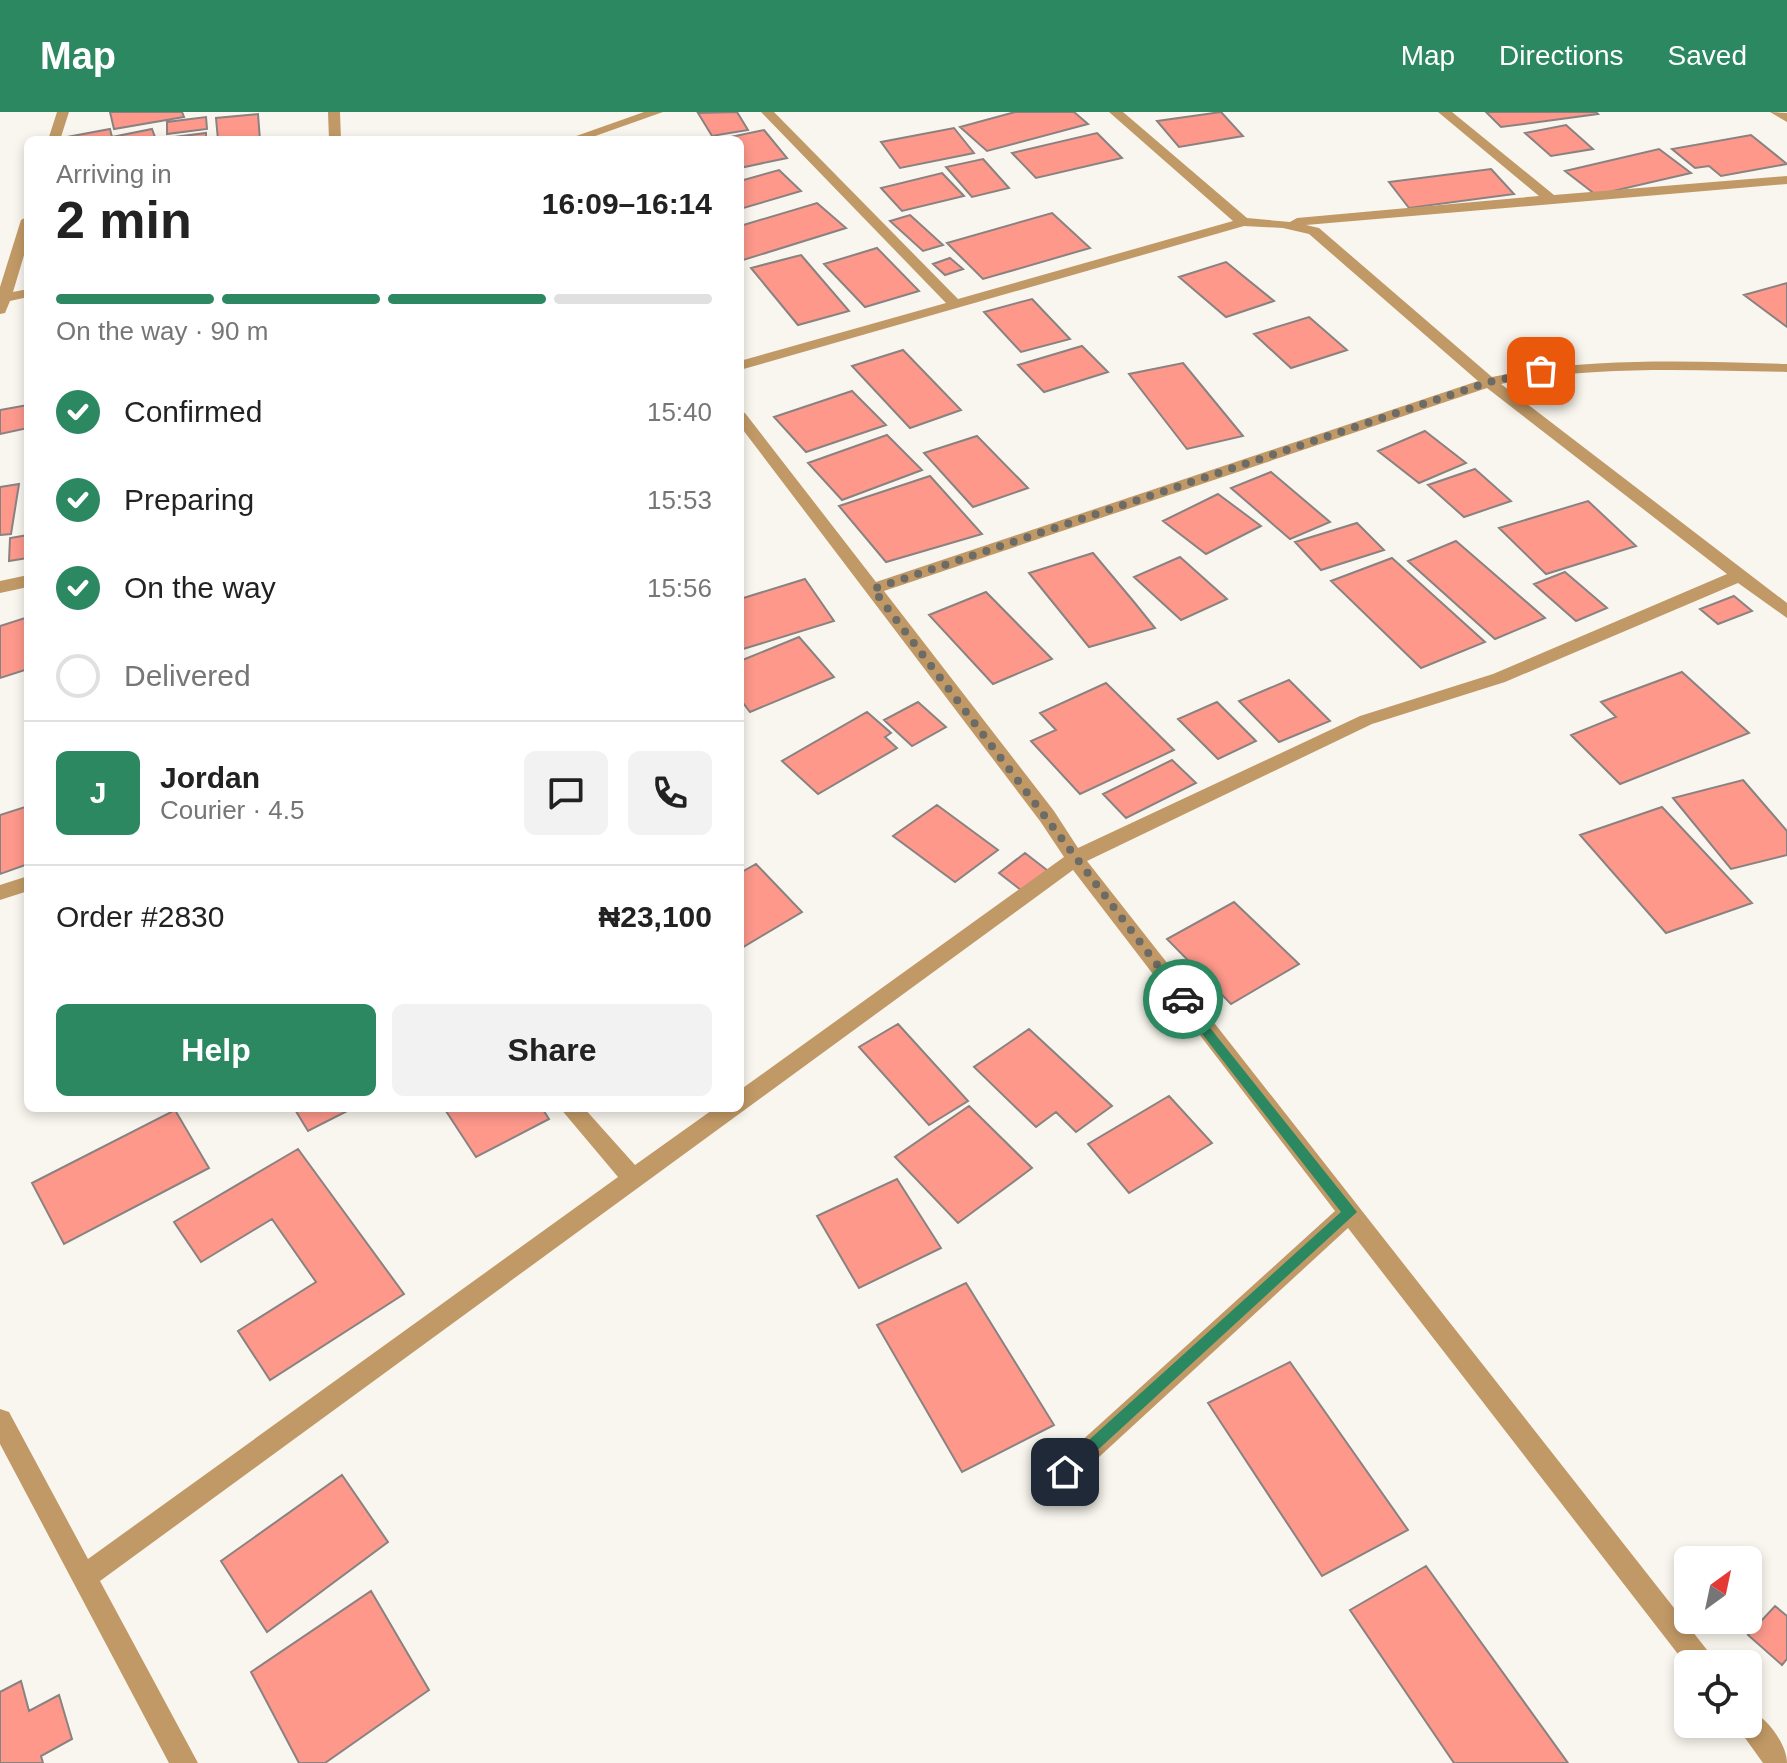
<!DOCTYPE html>
<meta charset="utf-8">
<style>
:root{--surface:#fff;--page:#f2f2f2;--text:#222;--muted:#767676;--line:#e0e0e0;--accent:#2b8860}
body{margin:0;font-family:Arial,sans-serif;background:var(--page);color:var(--text);height:100vh;display:flex;flex-direction:column;font-size:30px;white-space:nowrap}
*{box-sizing:border-box;margin:0}
p{font-size:26px;color:var(--muted)}
.icon{flex:none;width:44px;height:44px;fill:none;stroke:currentColor;stroke-width:2;stroke-linecap:round;stroke-linejoin:round}
.map{position:relative;flex:1;overflow:hidden}
.panel{position:absolute;left:24px;top:24px;width:720px;height:976px;display:flex;flex-direction:column;background:var(--surface);border-radius:12px;box-shadow:0 4px 12px #0003}
.panel>*{flex:none}
.needle{width:52px;rotate:33deg}
.tools{position:absolute;left:1674px;top:1434px;display:grid;gap:16px}
.tools a{display:grid;place-items:center;width:88px;height:88px;border-radius:12px;background:var(--surface);box-shadow:0 4px 12px #0003;font-size:40px}
.pin{position:absolute;display:grid;place-items:center;width:68px;height:68px;color:#fff;margin:-34px;border-radius:16px;box-shadow:0 4px 12px #0006}
.courier{position:absolute;display:grid;place-items:center;width:80px;height:80px;margin:-40px;border:6px solid #2b8860;border-radius:50%;background:#fff;color:#222;box-shadow:0 2px 10px #0007}
.head em{font-style:normal;font-weight:800}
.head div{display:flex;flex-direction:column-reverse}
.head{display:flex;align-items:center;justify-content:space-between;height:136px;padding:0 32px}
h1{font-size:52px;font-weight:800;line-height:60px}
.bar{display:grid;grid-template-columns:repeat(4,1fr);gap:12px 8px;align-content:center;height:96px;padding:0 32px}
.bar i{height:10px;border-radius:6px;background:var(--line)}
.bar .current{background:var(--accent)}
.bar p{grid-column:span 4}
.line{display:flex;align-items:center;gap:20px;padding:0 32px;border-top:2px solid var(--line)}
.line div{flex:1}
.round{display:grid;place-items:center;flex:none;width:84px;height:84px;border-radius:12px;background:var(--page)}
ol{padding:0 32px;list-style:none}
li{display:flex;align-items:center;gap:24px;height:88px}
li p{margin-inline-start:auto}
li .icon{padding:8px;border-radius:50%;background:var(--accent);color:#fff;stroke-width:4}
li:last-child{color:var(--muted)}
li i{width:44px;height:44px;border:4px solid var(--line);border-radius:50%}
.primary-button{display:flex;gap:16px;margin-top:auto;padding:16px 32px}
.primary-button a{flex:1;height:92px;border-radius:12px;background:var(--accent);color:#fff;font-size:32px;font-weight:800;line-height:92px;text-align:center}
.primary-button a+a{background:var(--page);color:var(--text)}
header{display:flex;align-items:center;gap:48px;box-sizing:border-box;height:112px;padding:0 40px;background:var(--accent);color:#fff}
header strong{font-size:38px}
nav{display:flex;gap:44px;margin-inline-start:auto;font-size:28px}
.map>svg:first-child{display:block}
</style>
<header>
<strong>Map</strong>
<nav><a>Map</a><a>Directions</a><a>Saved</a></nav>
</header>
<div class="map">
<svg width="1787" height="1651" viewBox="0 0 1787 1651">
<rect width="100%" height="100%" fill="#f9f6ef"/>
<path fill="#fd988b" stroke="#8a8281" stroke-width="2" d="M110,0H182L184,5L114,17Z
M737,0L748,18L712,24L698,1Z
M1015,0H1074L1088,12L987,39L960,15Z
M1221,0L1243,24L1179,35L1157,9Z
M1486,0H1596L1598,2L1501,15Z
M258,2L260,28H218L216,6Z
M206,5L207,17L167,22V10Z
M1566,13L1593,37L1551,44L1525,21Z
M954,16L974,41L900,56L881,30Z
M110,17L112,25L152,17L156,28L67,25Z
M764,18L787,46L740,56V28H716Z
M206,21V28H167V26Z
M1097,21L1122,46L1036,66L1012,41Z
M1751,23L1787,52L1721,64L1709,54L1695,56L1672,37Z
M1659,37L1691,61L1596,83L1565,59Z
M983,47L1009,76L972,85L946,55Z
M1491,57L1514,82L1409,96L1389,70Z
M779,58L801,79L740,97V69Z
M942,61L964,84L902,99L881,76Z
M817,91L846,116L740,149V114Z
M1052,101L1090,136L983,167L947,131Z
M910,103L943,133L923,139L890,109Z
M877,136L919,179L865,195L824,152Z
M801,143L849,199L798,213L751,156Z
M950,146L963,157L945,163L933,152Z
M1226,150L1274,189L1226,205L1179,165Z
M1787,171V215L1744,183Z
M1032,187L1070,227L1021,240L984,200Z
M1309,205L1347,238L1291,256L1254,222Z
M1082,234L1108,260L1044,280L1018,253Z
M903,238L961,298L910,316L852,254Z
M1183,251L1243,324L1187,337L1129,262Z
M852,279L886,313L806,340L774,305Z
M28,293V316L0,322V298Z
M1425,319L1466,351L1419,371L1378,339Z
M887,323L922,358L842,388L808,351Z
M977,324L1028,376L973,395L924,341Z
M1475,357L1511,389L1464,405L1428,373Z
M1271,360L1330,410L1290,427L1231,376Z
M930,364L982,422L886,450L839,394Z
M19,372L11,422L0,423V375Z
M1218,382L1261,414L1206,442L1163,409Z
M1588,389L1636,434L1546,462L1499,416Z
M1357,411L1384,438L1321,458L1295,430Z
M28,423V446L9,449L10,426Z
M1456,429L1545,506L1495,527L1408,449Z
M1093,441L1134,490L1155,516L1089,535L1029,461Z
M1180,445L1227,487L1181,508L1134,465Z
M1392,446L1485,530L1421,556L1331,469Z
M1565,460L1607,496L1576,509L1534,472Z
M805,467L834,509L740,538V487Z
M986,480L1052,547L993,572L929,503Z
M1734,484L1752,499L1718,512L1700,497Z
M28,505V557L0,566V514Z
M799,525L834,565L750,600L740,587V549Z
M1682,560L1749,621L1620,672L1571,623L1616,605L1601,590Z
M1289,568L1330,609L1279,630L1239,589Z
M1106,571L1174,638L1080,682L1031,629L1056,618L1040,601Z
M918,590L946,615L912,634L884,608Z
M1217,590L1256,629L1218,647L1178,607Z
M867,600L891,621L885,625L897,636L818,682L782,649Z
M1172,648L1196,671L1126,706L1103,682Z
M1743,668L1787,719V743L1731,757L1673,686Z
M937,693L998,738L955,770L893,724Z
M28,694V752L0,762V703Z
M1662,695L1752,791L1666,821L1580,723Z
M1025,741L1052,762L1026,782L999,761Z
M756,752L802,800L740,837V761Z
M1234,790L1299,852L1231,892L1167,827Z
M898,912L968,989L929,1013L859,935Z
M1029,917L1112,994L1076,1020L1056,1000L1036,1015L974,955Z
M1169,984L1212,1031L1129,1081L1088,1032Z
M969,994L1032,1056L958,1111L895,1045Z
M294,996H353L308,1019Z
M444,996H542L549,1007L476,1045Z
M175,998L209,1056L64,1132L32,1071Z
M298,1037L404,1182L270,1268L238,1219L316,1170L272,1107L201,1150L174,1110Z
M897,1067L941,1136L859,1176L817,1104Z
M966,1171L1054,1313L962,1360L877,1213Z
M1290,1250L1408,1418L1322,1464L1208,1291Z
M342,1363L388,1430L267,1520L221,1449Z
M1426,1454L1568,1651H1454L1350,1498Z
M371,1479L429,1578L325,1651H299L251,1560Z
M1775,1494L1787,1504V1547L1782,1553L1748,1523Z
M21,1569L29,1599L59,1583L72,1627L41,1644L43,1651H0V1580Z"/>
<g fill="none" stroke-linecap="round" stroke-linejoin="round">
<path fill="#c19966" fill-rule="evenodd" d="M57,0H69L60,28H48Z
M328,0H340L341,28H329Z
M644,0H663L584,28H565Z
M761,0H774L958,187L1233,109L1109,0H1123L1247,106L1290,110L1297,106L1539,84L1438,0H1452L1554,83L1787,64V72L1306,113L1319,116L1492,265C1588,245 1690,249 1787,252V260C1695,258 1591,253 1501,272L1787,491V506L1738,471L1505,570L1372,612L1087,749L1711,1543L1715,1552H1688V1555L1348,1116L1074,1368L1065,1372L1056,1368L1053,1360L1056,1352L1335,1099L1073,758L100,1469L198,1651H169L0,1332V1297L9,1300L88,1447L618,1065L560,996H584L635,1053L715,996H740V978L1064,745L1040,709L740,314V299L745,301L876,470L1478,269L1309,122L1283,116L1244,114L740,258V249L946,191ZM1487,276L1727,462L1493,562L1360,604L1078,736L1054,699L884,479Z
M1770,0L1787,1V10Z
M28,104V130L13,180L28,177V185L10,189L5,201L0,202V175L21,108Z
M28,463V475L0,481V469Z
M28,764V779L0,788V773Z
M1748,1597C1766,1604 1787,1632 1787,1651H1763L1735,1612H1748Z"/>
</g>
<path fill="#2b8860" d="M1183,882L1357,1100L1065,1368L1057,1360L1059,1355L1341,1100L1178,891V883Z"/>
<g fill="none" stroke-linecap="round" stroke-linejoin="round">
<path stroke="#6d6b66" stroke-width="8" stroke-dasharray="0 14.4" d="M1183,887L873,477L1489,270L1541,259"/>
</g>
</svg>
<div class="tools">
<a><svg class="needle" viewBox="-14 -14 28 28"><path d="M0-13l5 13h-10z" fill="#e53935"/><path d="M0 13l5-13h-10z" fill="#767676"/></svg></a>
<a><svg class="icon" aria-label="locate" viewBox="0 0 24 24"><circle cx="12" cy="12" r="6"/><path d="M12 2v4M12 18v4M2 12h4M18 12h4"/></svg></a>
</div>
<div class="pin" style="left:1541px;top:259px;background:#ea580c"><svg class="icon" aria-label="bag" viewBox="0 0 24 24"><path d="M5 8h14l-1 12H6zM9 8a3 3 0 0 1 6 0"/></svg></div>
<div class="pin" style="left:1065px;top:1360px;background:#1f2937"><svg class="icon" aria-label="home" viewBox="0 0 24 24"><path d="M3 11l9-7 9 7M6 9v11h12V9"/></svg></div>
<div class="courier" style="left:1183px;top:887px"><svg class="icon" aria-label="car" viewBox="0 0 24 24"><path d="M5 17H2v-5l4-1 3-4h7l3 4 3 1v5h-3M9 17h6M6 11h13"/><circle cx="7" cy="17" r="2"/><circle cx="17" cy="17" r="2"/></svg></div>
<section class="panel">
<div class="head"><div><h1>2 min</h1><p>Arriving in</p></div><em>16:09–16:14</em></div>
<div class="bar"><i class="current"></i><i class="current"></i><i class="current"></i><i></i><p>On the way · 90 m</p></div>
<ol>
<li><svg class="icon" aria-label="check" viewBox="0 0 24 24"><path d="M5 12l5 5 9-10"/></svg>Confirmed<p>15:40</p></li>
<li><svg class="icon" aria-label="check" viewBox="0 0 24 24"><path d="M5 12l5 5 9-10"/></svg>Preparing<p>15:53</p></li>
<li><svg class="icon" aria-label="check" viewBox="0 0 24 24"><path d="M5 12l5 5 9-10"/></svg>On the way<p>15:56</p></li>
<li><i></i>Delivered</li>
</ol>
<div class="line" style="height:144px"><b class="round" style="background:var(--accent);color:#fff">J</b><div><b>Jordan</b><p>Courier · 4.5</p></div><a class="round"><svg class="icon" aria-label="chat" viewBox="0 0 24 24"><path d="M4 5h16v11H9l-5 4z"/></svg></a><a class="round"><svg class="icon" aria-label="phone" viewBox="0 0 24 24"><path d="M5 4h4l2 5-3 2q2 4 5 5l2-3 5 2v4C11 20 4 13 5 4z"/></svg></a></div>
<div class="line" style="height:104px"><div>Order #2830</div><b>₦23,100</b></div>
<div class="primary-button"><a>Help</a><a>Share</a></div>
</section>
</div>
